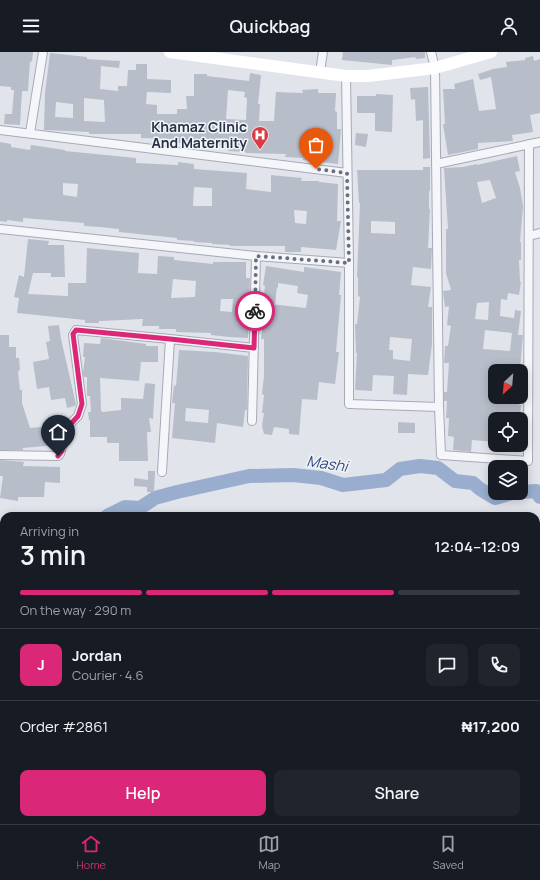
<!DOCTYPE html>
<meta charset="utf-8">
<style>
:root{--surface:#171b24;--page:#20242c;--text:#f1f3f6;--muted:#9ea1a6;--line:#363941;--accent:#db2777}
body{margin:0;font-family:Manrope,sans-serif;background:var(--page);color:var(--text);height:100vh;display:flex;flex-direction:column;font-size:15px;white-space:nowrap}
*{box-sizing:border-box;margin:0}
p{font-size:13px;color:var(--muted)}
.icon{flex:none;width:22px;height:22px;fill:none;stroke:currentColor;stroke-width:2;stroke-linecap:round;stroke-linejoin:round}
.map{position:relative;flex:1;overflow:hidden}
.panel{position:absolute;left:0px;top:460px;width:540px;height:312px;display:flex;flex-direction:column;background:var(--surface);border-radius:12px 12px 0 0;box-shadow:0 2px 10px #0003}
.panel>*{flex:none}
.needle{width:26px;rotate:206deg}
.fabs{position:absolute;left:488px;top:312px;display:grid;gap:8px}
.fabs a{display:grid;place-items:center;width:40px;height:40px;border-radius:8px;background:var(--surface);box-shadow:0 2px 10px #0003;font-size:20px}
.pin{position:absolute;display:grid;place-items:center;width:34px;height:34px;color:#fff;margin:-41px -17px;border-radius:50% 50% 50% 0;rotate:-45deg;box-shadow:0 0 4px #0007}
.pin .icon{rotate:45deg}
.courier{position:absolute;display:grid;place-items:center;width:40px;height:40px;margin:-20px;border:3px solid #db2777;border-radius:50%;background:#fff;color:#222;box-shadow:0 1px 5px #0007}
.summary em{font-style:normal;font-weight:600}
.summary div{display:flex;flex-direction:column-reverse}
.summary{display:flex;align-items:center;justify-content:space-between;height:68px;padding:0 20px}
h1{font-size:26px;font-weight:600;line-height:30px}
.bar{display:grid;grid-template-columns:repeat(4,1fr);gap:6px 4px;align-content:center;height:48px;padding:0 20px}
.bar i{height:5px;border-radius:3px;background:var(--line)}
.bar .selected{background:var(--accent)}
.bar p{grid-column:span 4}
.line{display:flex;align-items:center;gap:10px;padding:0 20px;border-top:1px solid var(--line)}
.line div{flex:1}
.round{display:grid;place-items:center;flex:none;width:42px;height:42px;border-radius:8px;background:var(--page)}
.cta{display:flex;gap:8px;margin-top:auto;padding:8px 20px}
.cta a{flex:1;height:46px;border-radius:8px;background:var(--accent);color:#fff;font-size:16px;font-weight:600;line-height:46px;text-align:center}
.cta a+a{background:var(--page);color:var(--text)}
header{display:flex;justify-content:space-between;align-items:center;height:52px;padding:0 20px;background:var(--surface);font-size:18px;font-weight:600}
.tab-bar{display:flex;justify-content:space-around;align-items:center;height:56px;border-top:1px solid var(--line);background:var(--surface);font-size:11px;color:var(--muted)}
.tab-bar a{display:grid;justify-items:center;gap:2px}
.tab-bar .selected{color:var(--accent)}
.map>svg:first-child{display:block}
</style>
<header><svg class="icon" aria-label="menu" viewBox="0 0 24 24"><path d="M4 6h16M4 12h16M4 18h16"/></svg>Quickbag<svg class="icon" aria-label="person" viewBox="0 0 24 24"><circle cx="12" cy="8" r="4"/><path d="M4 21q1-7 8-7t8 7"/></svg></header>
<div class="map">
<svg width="540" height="772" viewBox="0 0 540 772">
<rect width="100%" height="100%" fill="#e1e4eb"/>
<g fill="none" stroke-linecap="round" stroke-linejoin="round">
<path stroke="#99aece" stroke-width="14" d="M521,440L536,439L540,445
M107,464L125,455L140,456L155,446L177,440L249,424L293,423L321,426L343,433L386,428L400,417L420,414L438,416L455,429L473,431L480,437L495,446L512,441
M0,516L4,515"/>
</g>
<path fill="#b8bdca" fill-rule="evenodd" d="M0,0H33L32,10L30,9L28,39H22L20,73L4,72L5,62H12L14,38H11V35L0,34Z
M343,0H425V6L416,7L415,5L392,8V13L342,8Z
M50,1L87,5V7L120,9L119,16L101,14L100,37L118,39V34H127L128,18H136V12H147V27L171,28V41L147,40L146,52L157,53V62H177V57H187L186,44H194V22H207V24L249,29L250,21L261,23L258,52H260L259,69H274L276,40L303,41L302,38L318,37V41H336L335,59L337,60V77H341L338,112L303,108V106L285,105L286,102L246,101V100L228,99L229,94L207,92V94L193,93V91H176V87L141,86V82H89V80L44,78L45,41ZM228,38L245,40L244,45L247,46L246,68L226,67ZM84,46L104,48L105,70L84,69ZM56,50L73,52V66L55,65Z
M533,4L534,9L540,7V61L530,63L533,80L512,83L513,89L478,91V97L448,103L443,72H445L443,37H455L454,32L473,27L479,59L496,57L491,25L480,28L478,22L493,17L507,15L506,10L525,8V6Z
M428,35L430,106L423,107V68L416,69L415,47L411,48L410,36Z
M376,42L393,43L392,80L375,79V61H357V44H376Z
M356,81L368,82L366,95L355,93Z
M0,90L11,92V95L30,98L31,93L65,98V99L136,106V111L178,113V110L194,112V117L247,121L246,137L271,140V123L302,126L301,129H319V130L338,132L337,169H341L336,198L301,195V200H285V194H230V193L212,192V191L194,190V189L177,188V186L119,180V177L100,175L84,174V171L23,166V170L7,168V170L0,169ZM63,131L78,132L77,145L63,143ZM194,135L212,136V154H193ZM294,158L307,159L306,172L295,171Z
M517,104L520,119L515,120L520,136L523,154L520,190H521V208H519L520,230H521L519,243L508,241L507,248L501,247L500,264L514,266L515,258L521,259L518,283H523L520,317H508L506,319H495V345H518L517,352L521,353L520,367H495V390L472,388L471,400L453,398L454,385L448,384L449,366H446L447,349H444V340H447L449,311H444L445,294H448L451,274L447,273L449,254L445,255L443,239L451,238L446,221V177H448L444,116L463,115L477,112V113ZM490,128L496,146L482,151L477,130ZM489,250L488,268L475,267L477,251ZM485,278L512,281L510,299L483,297Z
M423,115H430V139H429V157H430L428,196H432L431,217L413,215L411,233L431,235L428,255H432V292L428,323L408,322L407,343L393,342L394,324L373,323L372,339L355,338L357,301H356L355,272H357L360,245L358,244V225H357L360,151H359L357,118H423ZM371,169L395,170V182L371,181ZM390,285L412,287L410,309L393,307V298H389Z
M28,187L49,189L48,193H64L65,225H51V221H33L28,242L68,244V231H86L87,196L139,201L138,221L157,222L158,204L174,205V208L213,212V210H246V226H250L248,286L229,285L211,283V281L176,280V277H159V274H142L143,267L101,269H99V271H85V268L17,261L19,246L14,245L19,223L24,225ZM173,227L196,229L195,245L171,246ZM221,247H233L232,260L220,259Z
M266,214L304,220V215L341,220L339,243H341L336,300H339L335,332L319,330L317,348L302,347L299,383L289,382V377L274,375L272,383L264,382L262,374L264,361H262L264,343L262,342L264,324V287H261L263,271H268L270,252L306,256L308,243L297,241L298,234L278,231V236L277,235L275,252L263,251L265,234L263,233Z
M59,273L61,287L76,352L75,354L67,356L65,346L51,348L49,335L37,337L33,310L49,307L46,290L50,289L48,274Z
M0,283H9V295H16V306H19L20,318L18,319L20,338H22V351L30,376L41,375V380L58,378L59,388L57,393L23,396V398H0Z
M101,286L146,292V294H158V310H141L139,329L100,326L101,359L103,360L121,358V346L143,347L145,331L155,332L153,367L149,366L151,380H147L148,409H119V391H107V385H90V368H89L88,360H91L90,344H87V325H84L83,321L85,305H83L84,291L100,292Z
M179,298L215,300L248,304L247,356V358H245L243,375L217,371L215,391L172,386L175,351H172L174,333L176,334ZM186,356L209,358L208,371L185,369Z
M398,370L415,371V381H398Z
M0,408L24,410L23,414L60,415V431L45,430L44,445H18V449L0,446L3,424H0Z
M148,419H155L154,440H147V435L134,434V426L148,428Z"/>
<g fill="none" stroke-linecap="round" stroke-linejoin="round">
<defs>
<path id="street" d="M431,0L435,16L439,355L441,403L528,409L529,92
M320,20L323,0
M346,24L349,211V352L439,355
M0,78L347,121
M30,81L43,0
M436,112L540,90
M0,177L256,204L349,211
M529,184L540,181
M252,369L256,204
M0,403L58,404L60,402L69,373L78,364L82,352L73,283L76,278L170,287L254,296
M162,420L170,287
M0,525L4,533
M536,566H540
M0,675L4,671
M536,709H540
M0,737L4,740
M45,768L51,772
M247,768L249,772
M436,768V772
M305,772V768
M391,772V768"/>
</defs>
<use href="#street" stroke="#a6aab6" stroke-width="10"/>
<use href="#street" stroke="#f5f6f9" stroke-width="8"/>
<path stroke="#fff" stroke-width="12" d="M170,0L346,24H368L435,16L491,0"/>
</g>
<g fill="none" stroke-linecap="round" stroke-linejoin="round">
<path stroke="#696f7f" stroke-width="4" stroke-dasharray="0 7.2" d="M255,259L256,204L349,211L347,121L316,117"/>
<path stroke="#db2777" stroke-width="5" d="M58,404L62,399L69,374L78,364L82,352L73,282L76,278L170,287L254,296L255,259"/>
</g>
<defs>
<symbol id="hospital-pin" viewBox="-11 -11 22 30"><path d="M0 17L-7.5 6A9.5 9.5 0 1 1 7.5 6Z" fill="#db3b44" stroke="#f1f4f8"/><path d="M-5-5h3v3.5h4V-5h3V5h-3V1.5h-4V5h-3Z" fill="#fff"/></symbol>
</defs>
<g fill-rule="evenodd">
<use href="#hospital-pin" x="250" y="73" width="20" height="27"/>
</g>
<g text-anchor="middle" stroke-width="3" stroke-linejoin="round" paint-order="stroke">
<g font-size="14" font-weight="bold" fill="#283045" stroke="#f1f4f8" text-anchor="end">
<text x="247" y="80">Khamaz Clinic<tspan x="247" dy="16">And Maternity</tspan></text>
</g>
<g font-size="15" font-style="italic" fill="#2e497d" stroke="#f1f4f8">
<text transform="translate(327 412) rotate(8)" y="5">Mashi</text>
</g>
</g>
</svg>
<div class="fabs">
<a><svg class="needle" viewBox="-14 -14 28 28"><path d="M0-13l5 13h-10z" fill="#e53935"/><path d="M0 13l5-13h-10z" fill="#9ea1a6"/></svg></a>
<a><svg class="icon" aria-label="locate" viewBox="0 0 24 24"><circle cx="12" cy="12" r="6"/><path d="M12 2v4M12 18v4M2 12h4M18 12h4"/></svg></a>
<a><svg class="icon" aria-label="layers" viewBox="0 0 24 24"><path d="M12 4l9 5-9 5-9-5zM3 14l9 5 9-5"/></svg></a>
</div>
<div class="pin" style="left:316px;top:117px;background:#ea580c"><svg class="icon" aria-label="bag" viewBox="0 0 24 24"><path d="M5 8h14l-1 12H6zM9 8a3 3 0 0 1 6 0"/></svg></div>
<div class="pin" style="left:58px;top:404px;background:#1f2937"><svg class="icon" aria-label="home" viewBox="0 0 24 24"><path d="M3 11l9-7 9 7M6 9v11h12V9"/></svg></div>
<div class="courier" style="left:255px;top:259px"><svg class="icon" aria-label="bike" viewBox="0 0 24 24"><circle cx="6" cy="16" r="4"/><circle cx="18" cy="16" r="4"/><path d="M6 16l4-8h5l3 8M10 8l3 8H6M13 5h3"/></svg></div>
<section class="panel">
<div class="summary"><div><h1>3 min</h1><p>Arriving in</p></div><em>12:04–12:09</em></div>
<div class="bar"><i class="selected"></i><i class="selected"></i><i class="selected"></i><i></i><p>On the way · 290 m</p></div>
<div class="line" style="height:72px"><b class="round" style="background:var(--accent);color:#fff">J</b><div><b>Jordan</b><p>Courier · 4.6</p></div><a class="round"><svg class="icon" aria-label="chat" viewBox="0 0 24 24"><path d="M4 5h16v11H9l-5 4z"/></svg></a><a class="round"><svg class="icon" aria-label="phone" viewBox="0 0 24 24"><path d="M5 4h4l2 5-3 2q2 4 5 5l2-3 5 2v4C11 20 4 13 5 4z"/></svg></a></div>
<div class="line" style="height:52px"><div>Order #2861</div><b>₦17,200</b></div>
<div class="cta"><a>Help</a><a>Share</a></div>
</section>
</div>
<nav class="tab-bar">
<a class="selected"><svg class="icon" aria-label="home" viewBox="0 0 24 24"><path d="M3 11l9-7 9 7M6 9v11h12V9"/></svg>Home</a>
<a><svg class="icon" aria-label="map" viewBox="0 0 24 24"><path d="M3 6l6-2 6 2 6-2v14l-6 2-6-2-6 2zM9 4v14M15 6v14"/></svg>Map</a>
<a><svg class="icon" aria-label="saved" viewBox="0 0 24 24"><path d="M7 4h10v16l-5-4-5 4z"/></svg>Saved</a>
</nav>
